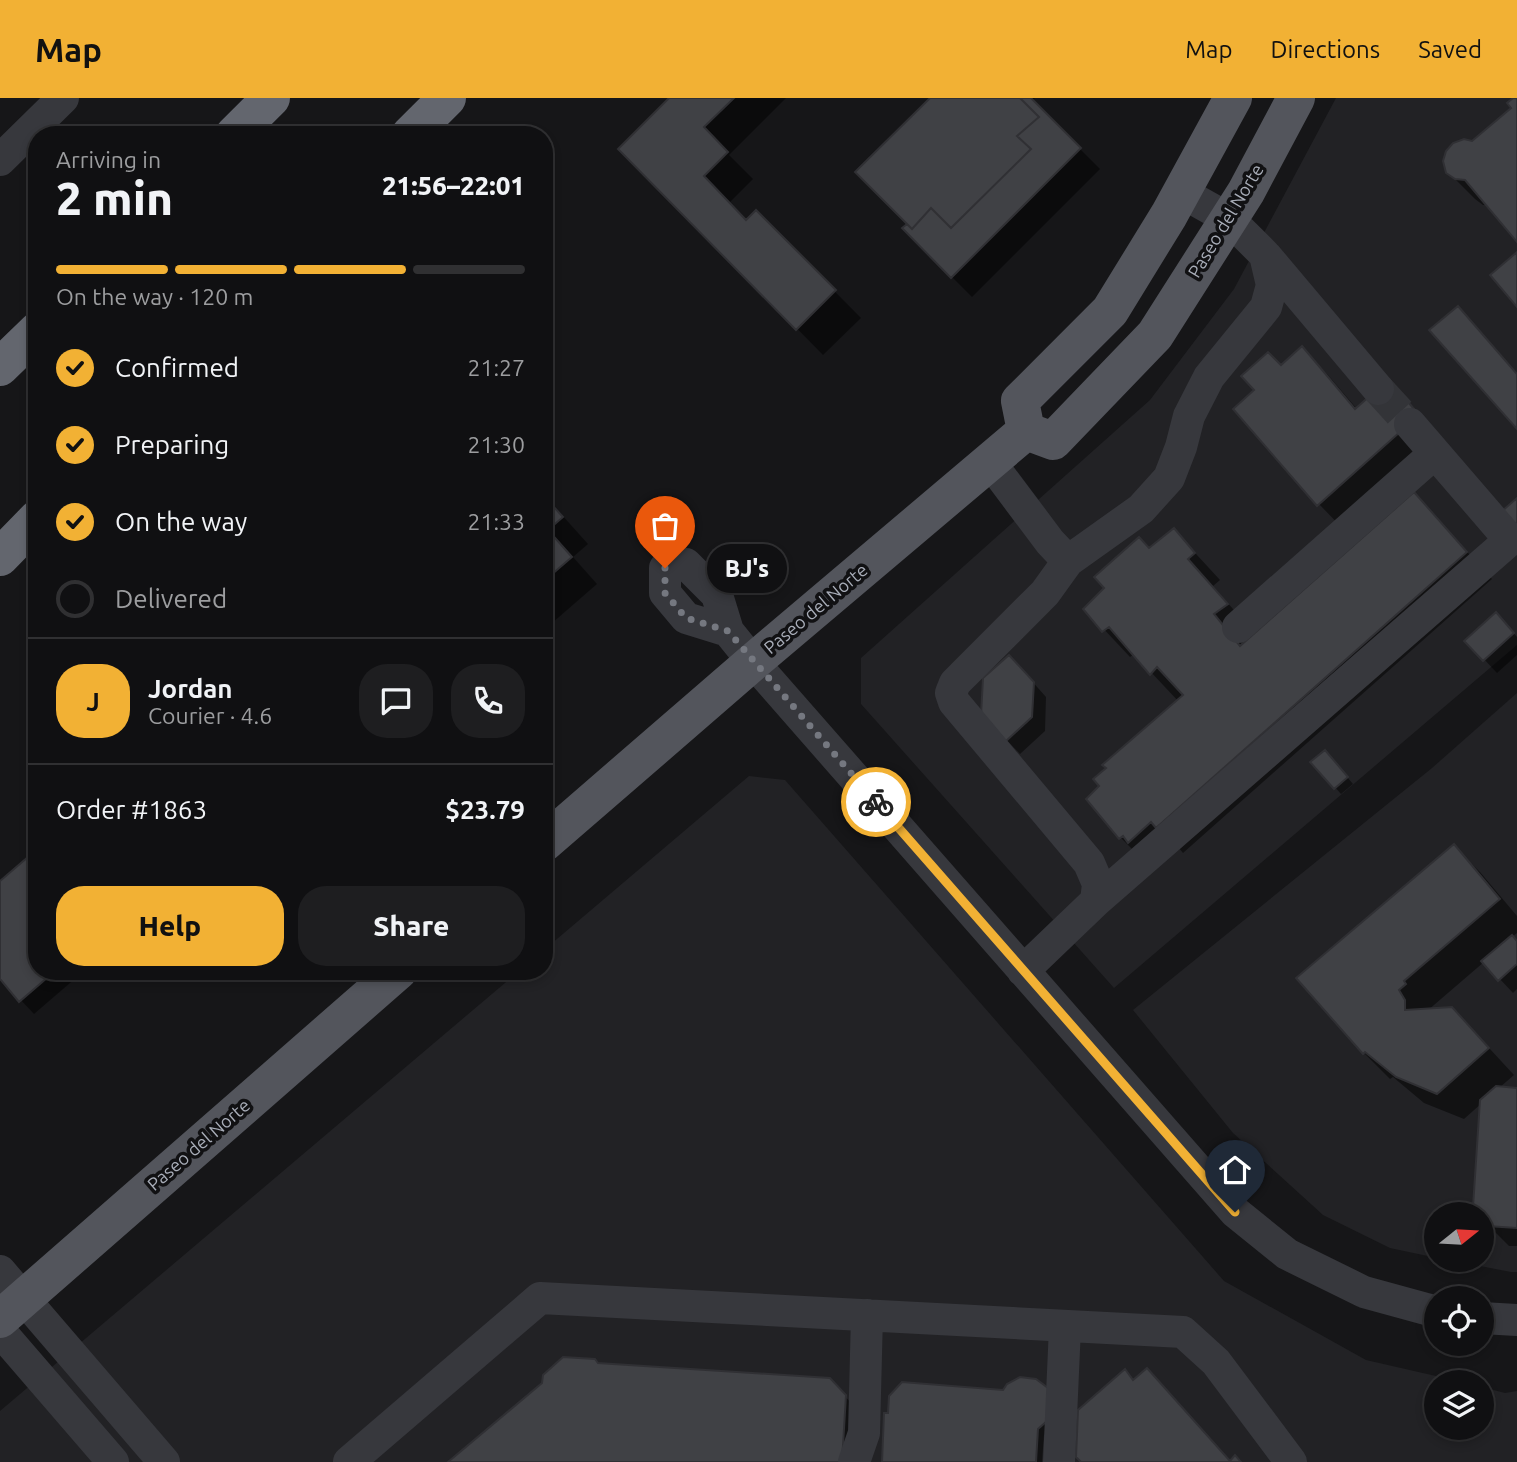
<!DOCTYPE html>
<meta charset="utf-8">
<style>
:root{--surface:#101012;--page:#1e1e20;--text:#f1f3f6;--muted:#9c9d9f;--line:#303032;--accent:#f2b134}
body{margin:0;font-family:Ubuntu,sans-serif;background:var(--page);color:var(--text);height:100vh;display:flex;flex-direction:column;font-size:26px;white-space:nowrap}
*{box-sizing:border-box;margin:0}
p{font-size:23px;color:var(--muted)}
.icon{flex:none;width:38px;height:38px;fill:none;stroke:currentColor;stroke-width:2;stroke-linecap:round;stroke-linejoin:round}
.map{position:relative;flex:1;overflow:hidden}
.panel{position:absolute;left:28px;top:28px;width:525px;height:854px;display:flex;flex-direction:column;background:var(--surface);border-radius:28px;box-shadow:0 4px 10px #0003,0 0 0 2px var(--line)}
.panel>*{flex:none}
.needle{width:46px;rotate:72deg}
.buttons{position:absolute;left:1424px;top:1104px;display:grid;gap:14px}
.buttons a{display:grid;place-items:center;width:70px;height:70px;border-radius:50%;background:var(--surface);box-shadow:0 4px 10px #0003,0 0 0 2px var(--line);font-size:35px}
.pin{position:absolute;display:grid;place-items:center;width:60px;height:60px;color:#fff;margin:-72px -30px;border-radius:50% 50% 50% 0;rotate:-45deg;box-shadow:0 0 7px #0007}
.pin .icon{rotate:45deg}
.courier{position:absolute;display:grid;place-items:center;width:70px;height:70px;margin:-35px;border:5px solid #f2b134;border-radius:50%;background:#fff;color:#222;box-shadow:0 2px 9px #0007}
.bubble{position:absolute;height:49px;border-radius:24px;background:var(--surface);box-shadow:0 4px 10px #0003,0 0 0 2px var(--line);font-size:23px;font-weight:800;line-height:49px;text-align:center}
.overview em{font-style:normal;font-weight:800}
.overview div{display:flex;flex-direction:column-reverse}
.overview{display:flex;align-items:center;justify-content:space-between;height:119px;padding:0 28px}
h1{font-size:46px;font-weight:800;line-height:52px}
.bar{display:grid;grid-template-columns:repeat(4,1fr);gap:10px 7px;align-content:center;height:84px;padding:0 28px}
.bar i{height:9px;border-radius:5px;background:var(--line)}
.bar .on{background:var(--accent)}
.bar p{grid-column:span 4}
.line{display:flex;align-items:center;gap:18px;padding:0 28px;border-top:2px solid var(--line)}
.line div{flex:1}
.round{display:grid;place-items:center;flex:none;width:74px;height:74px;border-radius:28px;background:var(--page)}
ol{padding:0 28px;list-style:none}
li{display:flex;align-items:center;gap:21px;height:77px}
li p{margin-inline-start:auto}
li .icon{padding:7px;border-radius:50%;background:var(--accent);color:#111;stroke-width:4}
li:last-child{color:var(--muted)}
li i{width:38px;height:38px;border:4px solid var(--line);border-radius:50%}
.action{display:flex;gap:14px;margin-top:auto;padding:14px 28px}
.action a{flex:1;height:80px;border-radius:28px;background:var(--accent);color:#111;font-size:28px;font-weight:800;line-height:80px;text-align:center}
.action a+a{background:var(--page);color:var(--text)}
header{display:flex;align-items:center;gap:42px;box-sizing:border-box;height:98px;padding:0 35px;background:var(--accent);color:#111}
header strong{font-size:33px}
nav{display:flex;gap:38px;margin-inline-start:auto;font-size:24px}
.map>svg:first-child{display:block}
</style>
<header>
<strong>Map</strong>
<nav><a>Map</a><a>Directions</a><a>Saved</a></nav>
</header>
<div class="map">
<svg width="1517" height="1364" viewBox="0 0 1517 1364">
<rect width="100%" height="100%" fill="#161618"/>
<path fill="#222225" d="M1336,0H1517V547L1114,890L861,606V560L1150,302L1234,191Z
M1517,595V1174H1511L1449,1162H1482V1116H1437V1160L1390,1150L1323,1117L1233,1035L1133,912L1432,670Z
M749,678L785,682L1224,1183L1366,1262L1462,1284H1437V1330H1482V1289L1505,1295L1517,1293V1364H0V1313L519,873H544V852Z"/>
<path fill="#0007" d="M671,0H786L729,57L753,81L729,105L747,124L756,114L861,220L823,257L620,51Z
M932,0H1035L1032,3L1100,71L972,199L904,131L910,127Z
M1516,0H1517V141L1488,107H1483L1475,101L1448,74L1472,45L1513,10Z
M1302,251L1328,277L1357,311L1389,284L1444,344L1345,433L1319,406L1281,269Z
M1414,396L1492,481L1183,755L1178,749L1147,766L1121,740L1088,701L1179,604L1134,556L1130,559L1085,511L1174,432L1220,482L1213,488L1253,534L1239,543L1243,548Z
M544,397L588,446L573,459L597,486L544,532Z
M1509,530L1517,539V557L1497,575L1467,543Z
M1022,572L1046,599L1045,633L1020,656L983,617Z
M1331,660L1353,686L1341,696L1313,664Z
M1453,748L1480,774L1517,818V835L1512,839L1517,844V891L1513,895L1484,864L1427,913L1478,938L1514,977L1499,990L1517,992V1148H1509L1488,1127L1475,1109L1482,1005L1464,1021L1424,1005L1393,979L1390,981L1364,955Z
M0,786L37,873H84L34,916L0,880Z
M598,1267L836,1288L851,1305L848,1364H452Z
M1003,1293L1053,1330L1044,1337L1042,1364H884Z"/>
<path fill="#404145" stroke="#303034" stroke-width="2" d="M669,0H734L704,29L728,54L704,78L746,122L756,112L836,192L796,232L618,51Z
M930,0H1020L1039,19L1017,38L1031,51L951,130L931,110L912,131L855,74Z
M1020,0H1031L1081,50L951,180L902,130L907,126L912,131L931,110L951,130L1031,51L1017,38L1039,19Z
M1513,0H1517V144L1465,82L1455,81L1446,75L1443,63L1446,53L1453,45L1464,41L1472,43L1511,10L1507,5Z
M1517,154V209L1490,177Z
M1458,208L1517,276V331L1429,232Z
M1302,248L1355,311L1389,281L1419,317L1317,408L1233,311L1254,292L1241,278L1268,254L1281,267Z
M1414,394L1467,454L1156,730L1151,724L1128,745L1123,738L1119,741L1086,701L1099,688L1093,681L1106,670L1102,667L1183,597L1157,569L1150,577L1109,529L1102,534L1083,511L1104,490L1094,479L1139,439L1149,450L1174,430L1195,455L1188,461L1228,506L1214,516L1240,548Z
M544,398L563,419L548,432L572,459L544,483Z
M1517,400V433L1501,414Z
M1496,514L1514,535L1483,563L1464,543Z
M1009,557L1034,584L1032,619L1005,644L981,617L983,580Z
M1325,652L1348,679L1334,691L1310,664Z
M1454,746L1500,801L1404,883L1406,886L1399,892L1405,902V912L1452,909L1489,950L1437,996L1396,979L1365,954L1363,956L1296,880Z
M28,759L37,764V873H55L19,904L0,881V783Z
M1512,837L1517,843V866L1498,883L1481,863Z
M1496,988L1517,990V1130L1487,1128L1482,1122V1116H1478L1473,1109L1480,1002Z
M563,1259L595,1261L598,1265L830,1280L846,1297L842,1364H448L542,1285L543,1277Z
M1147,1270L1230,1363L1235,1357L1241,1364H1081L1076,1359L1078,1312L1125,1271L1133,1282Z
M1020,1279L1036,1281L1048,1290L1047,1323L1038,1331L1036,1364H882L884,1315H888L889,1298L902,1284L1003,1292L1007,1286Z"/>
<g fill="none" stroke-linecap="round" stroke-linejoin="round">
<path stroke="#333438" stroke-width="32" stroke-dasharray="32 16" stroke-linecap="butt" d="M1378,291L1410,326"/>
<path stroke="#37383d" stroke-width="32" d="M0,62L63,0
M1266,158L1378,291
M1410,326L1435,355
M990,364L1050,444L1068,463L1045,495L955,585L951,595L954,604L1089,765L1098,786L1096,803L1023,873
M1068,463L1141,411L1169,380L1181,349L1189,318L1209,279L1266,209L1272,187L1265,157L1229,121L1181,94
M728,533L686,520L665,495V470L686,466L717,497L728,533L753,564L1235,1114L1287,1156L1364,1194L1437,1214
M1096,803L1510,442L1435,355L1238,529
M0,1173L164,1364
M1482,1220L1517,1222
M0,1233L113,1364
M349,1364L540,1200L1183,1234L1216,1264L1291,1364
M854,1364L864,1335L867,1217
M1059,1364L1065,1229"/>
<path stroke="#53555c" stroke-width="38" d="M1026,333L1053,343L1155,237L1246,94L1296,0
M1026,333L1020,303L1110,213L1169,117L1233,0
M544,745L753,564L1026,333
M0,1221L398,873"/>
<path stroke="#63666e" stroke-width="38" d="M234,37L271,0
M410,37L447,0
M0,269L37,233
M0,459L37,421"/>
</g>
<g fill="none" stroke-linecap="round" stroke-linejoin="round">
<path stroke="#757880" stroke-width="7" stroke-dasharray="0 12.6" d="M665,470V495L686,520L728,533L876,704"/>
<path stroke="#f2b134" stroke-width="9" d="M876,704L1235,1114"/>
</g>
<g text-anchor="middle" stroke-width="7" stroke-linejoin="round" paint-order="stroke">
<g font-size="18" fill="#a8adb8" stroke="#111113">
<text transform="translate(1226 123) rotate(-59)" y="6">Paseo del Norte</text>
<text transform="translate(816 511) rotate(-40)" y="6">Paseo del Norte</text>
<text transform="translate(199 1047) rotate(-41)" y="6">Paseo del Norte</text>
</g>
</g>
</svg>
<div class="buttons">
<a><svg class="needle" viewBox="-14 -14 28 28"><path d="M0-13l5 13h-10z" fill="#e53935"/><path d="M0 13l5-13h-10z" fill="#9c9d9f"/></svg></a>
<a><svg class="icon" aria-label="locate" viewBox="0 0 24 24"><circle cx="12" cy="12" r="6"/><path d="M12 2v4M12 18v4M2 12h4M18 12h4"/></svg></a>
<a><svg class="icon" aria-label="layers" viewBox="0 0 24 24"><path d="M12 4l9 5-9 5-9-5zM3 14l9 5 9-5"/></svg></a>
</div>
<div class="pin" style="left:665px;top:470px;background:#ea580c"><svg class="icon" aria-label="bag" viewBox="0 0 24 24"><path d="M5 8h14l-1 12H6zM9 8a3 3 0 0 1 6 0"/></svg></div>
<div class="pin" style="left:1235px;top:1114px;background:#1f2937"><svg class="icon" aria-label="home" viewBox="0 0 24 24"><path d="M3 11l9-7 9 7M6 9v11h12V9"/></svg></div>
<div class="courier" style="left:876px;top:704px"><svg class="icon" aria-label="bike" viewBox="0 0 24 24"><circle cx="6" cy="16" r="4"/><circle cx="18" cy="16" r="4"/><path d="M6 16l4-8h5l3 8M10 8l3 8H6M13 5h3"/></svg></div>
<div class="bubble" style="left:707px;top:446px;width:80px">BJ's</div>
<section class="panel">
<div class="overview"><div><h1>2 min</h1><p>Arriving in</p></div><em>21:56–22:01</em></div>
<div class="bar"><i class="on"></i><i class="on"></i><i class="on"></i><i></i><p>On the way · 120 m</p></div>
<ol>
<li><svg class="icon" aria-label="check" viewBox="0 0 24 24"><path d="M5 12l5 5 9-10"/></svg>Confirmed<p>21:27</p></li>
<li><svg class="icon" aria-label="check" viewBox="0 0 24 24"><path d="M5 12l5 5 9-10"/></svg>Preparing<p>21:30</p></li>
<li><svg class="icon" aria-label="check" viewBox="0 0 24 24"><path d="M5 12l5 5 9-10"/></svg>On the way<p>21:33</p></li>
<li><i></i>Delivered</li>
</ol>
<div class="line" style="height:126px"><b class="round" style="background:var(--accent);color:#111">J</b><div><b>Jordan</b><p>Courier · 4.6</p></div><a class="round"><svg class="icon" aria-label="chat" viewBox="0 0 24 24"><path d="M4 5h16v11H9l-5 4z"/></svg></a><a class="round"><svg class="icon" aria-label="phone" viewBox="0 0 24 24"><path d="M5 4h4l2 5-3 2q2 4 5 5l2-3 5 2v4C11 20 4 13 5 4z"/></svg></a></div>
<div class="line" style="height:91px"><div>Order #1863</div><b>$23.79</b></div>
<div class="action"><a>Help</a><a>Share</a></div>
</section>
</div>
